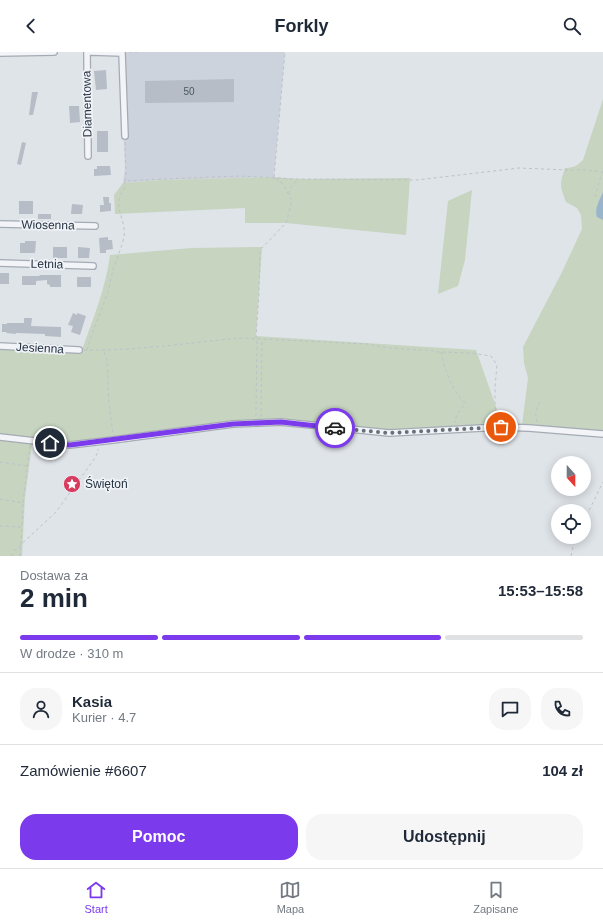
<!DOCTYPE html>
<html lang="pl">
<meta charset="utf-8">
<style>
:root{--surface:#fff;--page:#f6f6f7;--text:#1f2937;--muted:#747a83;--line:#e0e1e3;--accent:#7c3aed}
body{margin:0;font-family:Arial,sans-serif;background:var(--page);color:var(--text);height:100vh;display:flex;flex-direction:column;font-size:15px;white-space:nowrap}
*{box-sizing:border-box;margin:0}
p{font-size:13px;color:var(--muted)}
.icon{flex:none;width:22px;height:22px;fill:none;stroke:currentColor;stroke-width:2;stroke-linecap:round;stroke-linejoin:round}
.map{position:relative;height:504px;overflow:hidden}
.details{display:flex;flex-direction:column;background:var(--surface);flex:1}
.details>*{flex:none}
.needle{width:26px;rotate:159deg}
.fabs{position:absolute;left:551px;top:404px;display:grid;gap:8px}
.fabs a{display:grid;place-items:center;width:40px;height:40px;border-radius:50%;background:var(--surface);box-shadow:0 2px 10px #0003;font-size:20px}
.pin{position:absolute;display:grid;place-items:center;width:34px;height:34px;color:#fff;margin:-17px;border:2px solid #fff;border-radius:50%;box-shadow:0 1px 4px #0007}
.courier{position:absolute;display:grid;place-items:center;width:40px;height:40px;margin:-20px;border:3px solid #7c3aed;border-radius:50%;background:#fff;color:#222;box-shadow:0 1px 5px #0007}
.overview em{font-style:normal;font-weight:700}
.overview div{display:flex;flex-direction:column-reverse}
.overview{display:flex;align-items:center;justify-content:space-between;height:68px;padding:0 20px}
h1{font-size:26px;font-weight:700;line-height:30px}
.bar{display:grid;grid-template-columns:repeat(4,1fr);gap:6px 4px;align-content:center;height:48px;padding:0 20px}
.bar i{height:5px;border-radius:3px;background:var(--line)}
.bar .on{background:var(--accent)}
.bar p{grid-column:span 4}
.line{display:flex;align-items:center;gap:10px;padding:0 20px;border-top:1px solid var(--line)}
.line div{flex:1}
.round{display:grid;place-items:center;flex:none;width:42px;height:42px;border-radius:16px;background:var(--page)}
.cta{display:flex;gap:8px;margin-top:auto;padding:8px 20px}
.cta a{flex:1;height:46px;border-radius:16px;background:var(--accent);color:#fff;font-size:16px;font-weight:700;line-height:46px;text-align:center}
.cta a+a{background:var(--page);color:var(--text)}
header{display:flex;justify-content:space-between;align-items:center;height:52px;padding:0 20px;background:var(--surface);font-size:18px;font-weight:700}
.menu{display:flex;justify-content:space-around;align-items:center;height:56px;border-top:1px solid var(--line);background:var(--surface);font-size:11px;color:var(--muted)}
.menu a{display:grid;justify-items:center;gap:2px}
.menu .on{color:var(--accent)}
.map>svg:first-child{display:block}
</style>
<header><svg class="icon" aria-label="back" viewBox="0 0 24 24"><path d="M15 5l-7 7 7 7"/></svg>Forkly<svg class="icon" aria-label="search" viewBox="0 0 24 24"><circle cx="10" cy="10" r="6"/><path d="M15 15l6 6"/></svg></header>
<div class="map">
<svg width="603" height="504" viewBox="0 0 603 504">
<rect width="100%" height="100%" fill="#dfe4e9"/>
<path fill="#cdd3dc" d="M120,0H285L274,125L160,128L123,131L125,117Z"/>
<path fill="#c6d4c0" d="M603,47V379L522,373L528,326L524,311L523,295L562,220L582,177L581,163L577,156L566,150C560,134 559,133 565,116C573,116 577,114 583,108Z
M274,125L298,127L410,126L406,183L286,171H245V156L115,162L114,143L123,131L160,128Z
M472,138L465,208L458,234L438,242L448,149Z
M262,195L256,284L476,298L500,366L505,372L376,378L254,373L202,378L139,388L67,396L32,392L25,445L22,504H0V296L81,301C92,269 106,236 110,203L191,196Z"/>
<path fill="#98b5cc" d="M603,140V168L597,165C594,156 600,148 603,140Z"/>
<path fill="#b6bdc7" d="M106,18L107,37L96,38L94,19Z
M234,27V50L145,51V29Z
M32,40H38L33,63H29Z
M69,54H79L80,70L70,71Z
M97,79H108V100H97Z
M22,90L26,91L21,113L17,112Z
M97,114H110L111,123L94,124V117H97Z
M103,145H109V151H111V159L100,160V153H104Z
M19,149H33V162H19Z
M72,152L83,153L82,162H71Z
M38,162H51V167H38Z
M108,185V188H112L113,197L106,198V201H100L99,186Z
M25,189H36L35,201H20V191H25Z
M53,195H67V206H53Z
M78,195L90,196L89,206H78Z
M0,221H9V232H0Z
M39,223H61V235H50V233L47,232V228L36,229V233H22V224H40Z
M77,225H91V235H77Z
M73,261L77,263V261L86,264L80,283L71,280L73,274L68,273Z
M24,266H32L31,274L61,275V285L45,284V282L16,281V282L6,281L7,280H2V272H7V271H24Z"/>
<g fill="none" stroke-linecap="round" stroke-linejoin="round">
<defs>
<path id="street" d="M87,0L88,104
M91,0L122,1L125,84
M0,1L54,0
M0,172L95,174
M0,211L93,214
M0,294L79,298
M0,385L70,393L113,388L233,372L281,370L389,381L501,375L529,376L603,382"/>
</defs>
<use href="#street" stroke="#a4abb4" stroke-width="8"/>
<path stroke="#bdc2c8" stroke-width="1" stroke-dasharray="3 3" stroke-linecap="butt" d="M129,0H141
M125,90L126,122L125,129L163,127L240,124L297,127L417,128L519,116L568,118H585L603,120
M274,125L285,0
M289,142L290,137L297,128
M595,145L602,120
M84,298C132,299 181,292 229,287L241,286L367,292L389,296L421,298H430L437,300L471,301L491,304L497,313L495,335V354L499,370
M87,298L89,291C94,275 101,260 106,245C110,235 111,224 114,215C117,205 122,195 124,185C127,166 110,156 125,135V129
M104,300L107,308L109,351L113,382
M441,300C445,319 451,336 465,351L456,365L455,371
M256,364L257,288L256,285L259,242L260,198L286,171L292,149L283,132L275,126
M261,365L262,289
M537,370C534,362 537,354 542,347
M0,410L27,414
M0,447L23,451L30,394
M584,469L603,430
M0,474L22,475L23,452
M11,504L15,498L56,460L95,406L98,400V397
M20,504L22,476
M571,504L572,499L576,485"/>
<use href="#street" stroke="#f2f4f7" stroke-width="5.5"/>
</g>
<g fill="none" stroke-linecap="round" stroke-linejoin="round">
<path stroke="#67717c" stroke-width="4" stroke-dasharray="0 7.2" d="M335,376L389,381L501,375"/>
<path stroke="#7c3aed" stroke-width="5" d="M50,391L70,393L78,392L233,372L281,370L335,376"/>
</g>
<defs>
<symbol id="sight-disc" viewBox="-11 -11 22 22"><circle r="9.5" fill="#d73c5e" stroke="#eff3f7"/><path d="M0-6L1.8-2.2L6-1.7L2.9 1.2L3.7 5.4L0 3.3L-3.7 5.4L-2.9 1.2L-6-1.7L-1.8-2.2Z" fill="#fff"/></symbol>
</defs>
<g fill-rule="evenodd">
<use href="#sight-disc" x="62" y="422" width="20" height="20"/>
</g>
<g text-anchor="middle" stroke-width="3.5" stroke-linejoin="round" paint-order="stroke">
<g font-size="10" fill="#4b5663">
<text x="189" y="43">50</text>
</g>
<g font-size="12" fill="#273342" stroke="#eff3f7">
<text transform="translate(87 52) rotate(-91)" y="4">Diamentowa</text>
<text transform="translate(48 173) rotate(1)" y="4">Wiosenna</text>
<text transform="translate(47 212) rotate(1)" y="4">Letnia</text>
<text transform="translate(40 296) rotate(3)" y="4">Jesienna</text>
</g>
<g font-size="12" fill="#273342" stroke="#eff3f7" text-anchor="start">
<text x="85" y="436">Świętoń</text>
</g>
</g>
</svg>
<div class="fabs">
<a><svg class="needle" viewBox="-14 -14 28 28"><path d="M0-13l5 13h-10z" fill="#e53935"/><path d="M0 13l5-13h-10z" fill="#747a83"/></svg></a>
<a><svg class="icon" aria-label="locate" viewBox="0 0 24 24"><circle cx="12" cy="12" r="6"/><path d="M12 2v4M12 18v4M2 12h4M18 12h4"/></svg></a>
</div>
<div class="pin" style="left:501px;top:375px;background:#ea580c"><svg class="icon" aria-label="bag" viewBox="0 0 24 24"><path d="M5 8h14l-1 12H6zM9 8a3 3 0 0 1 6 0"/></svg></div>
<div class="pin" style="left:50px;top:391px;background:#1f2937"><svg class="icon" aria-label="home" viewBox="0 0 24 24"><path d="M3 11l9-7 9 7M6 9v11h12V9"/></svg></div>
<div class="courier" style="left:335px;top:376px"><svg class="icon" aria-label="car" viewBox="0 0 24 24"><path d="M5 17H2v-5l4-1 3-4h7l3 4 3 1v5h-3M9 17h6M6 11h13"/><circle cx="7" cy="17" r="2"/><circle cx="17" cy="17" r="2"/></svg></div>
</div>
<section class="details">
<div class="overview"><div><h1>2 min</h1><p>Dostawa za</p></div><em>15:53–15:58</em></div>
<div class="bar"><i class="on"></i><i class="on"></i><i class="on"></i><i></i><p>W drodze · 310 m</p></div>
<div class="line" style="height:72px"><a class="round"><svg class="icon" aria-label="person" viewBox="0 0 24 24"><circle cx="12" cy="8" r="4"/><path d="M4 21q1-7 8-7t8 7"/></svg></a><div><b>Kasia</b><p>Kurier · 4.7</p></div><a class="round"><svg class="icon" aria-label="chat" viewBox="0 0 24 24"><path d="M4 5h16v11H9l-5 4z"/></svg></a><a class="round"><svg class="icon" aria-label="phone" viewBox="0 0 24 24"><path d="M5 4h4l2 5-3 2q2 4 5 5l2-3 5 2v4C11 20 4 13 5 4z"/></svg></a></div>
<div class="line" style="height:52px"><div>Zamówienie #6607</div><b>104 zł</b></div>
<div class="cta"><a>Pomoc</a><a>Udostępnij</a></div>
</section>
<nav class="menu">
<a class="on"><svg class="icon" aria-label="home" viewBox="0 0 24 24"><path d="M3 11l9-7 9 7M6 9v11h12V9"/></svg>Start</a>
<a><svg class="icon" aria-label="map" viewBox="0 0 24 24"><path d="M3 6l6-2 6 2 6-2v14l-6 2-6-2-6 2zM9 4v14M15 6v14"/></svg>Mapa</a>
<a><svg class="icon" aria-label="saved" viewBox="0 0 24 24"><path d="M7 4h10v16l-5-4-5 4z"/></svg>Zapisane</a>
</nav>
